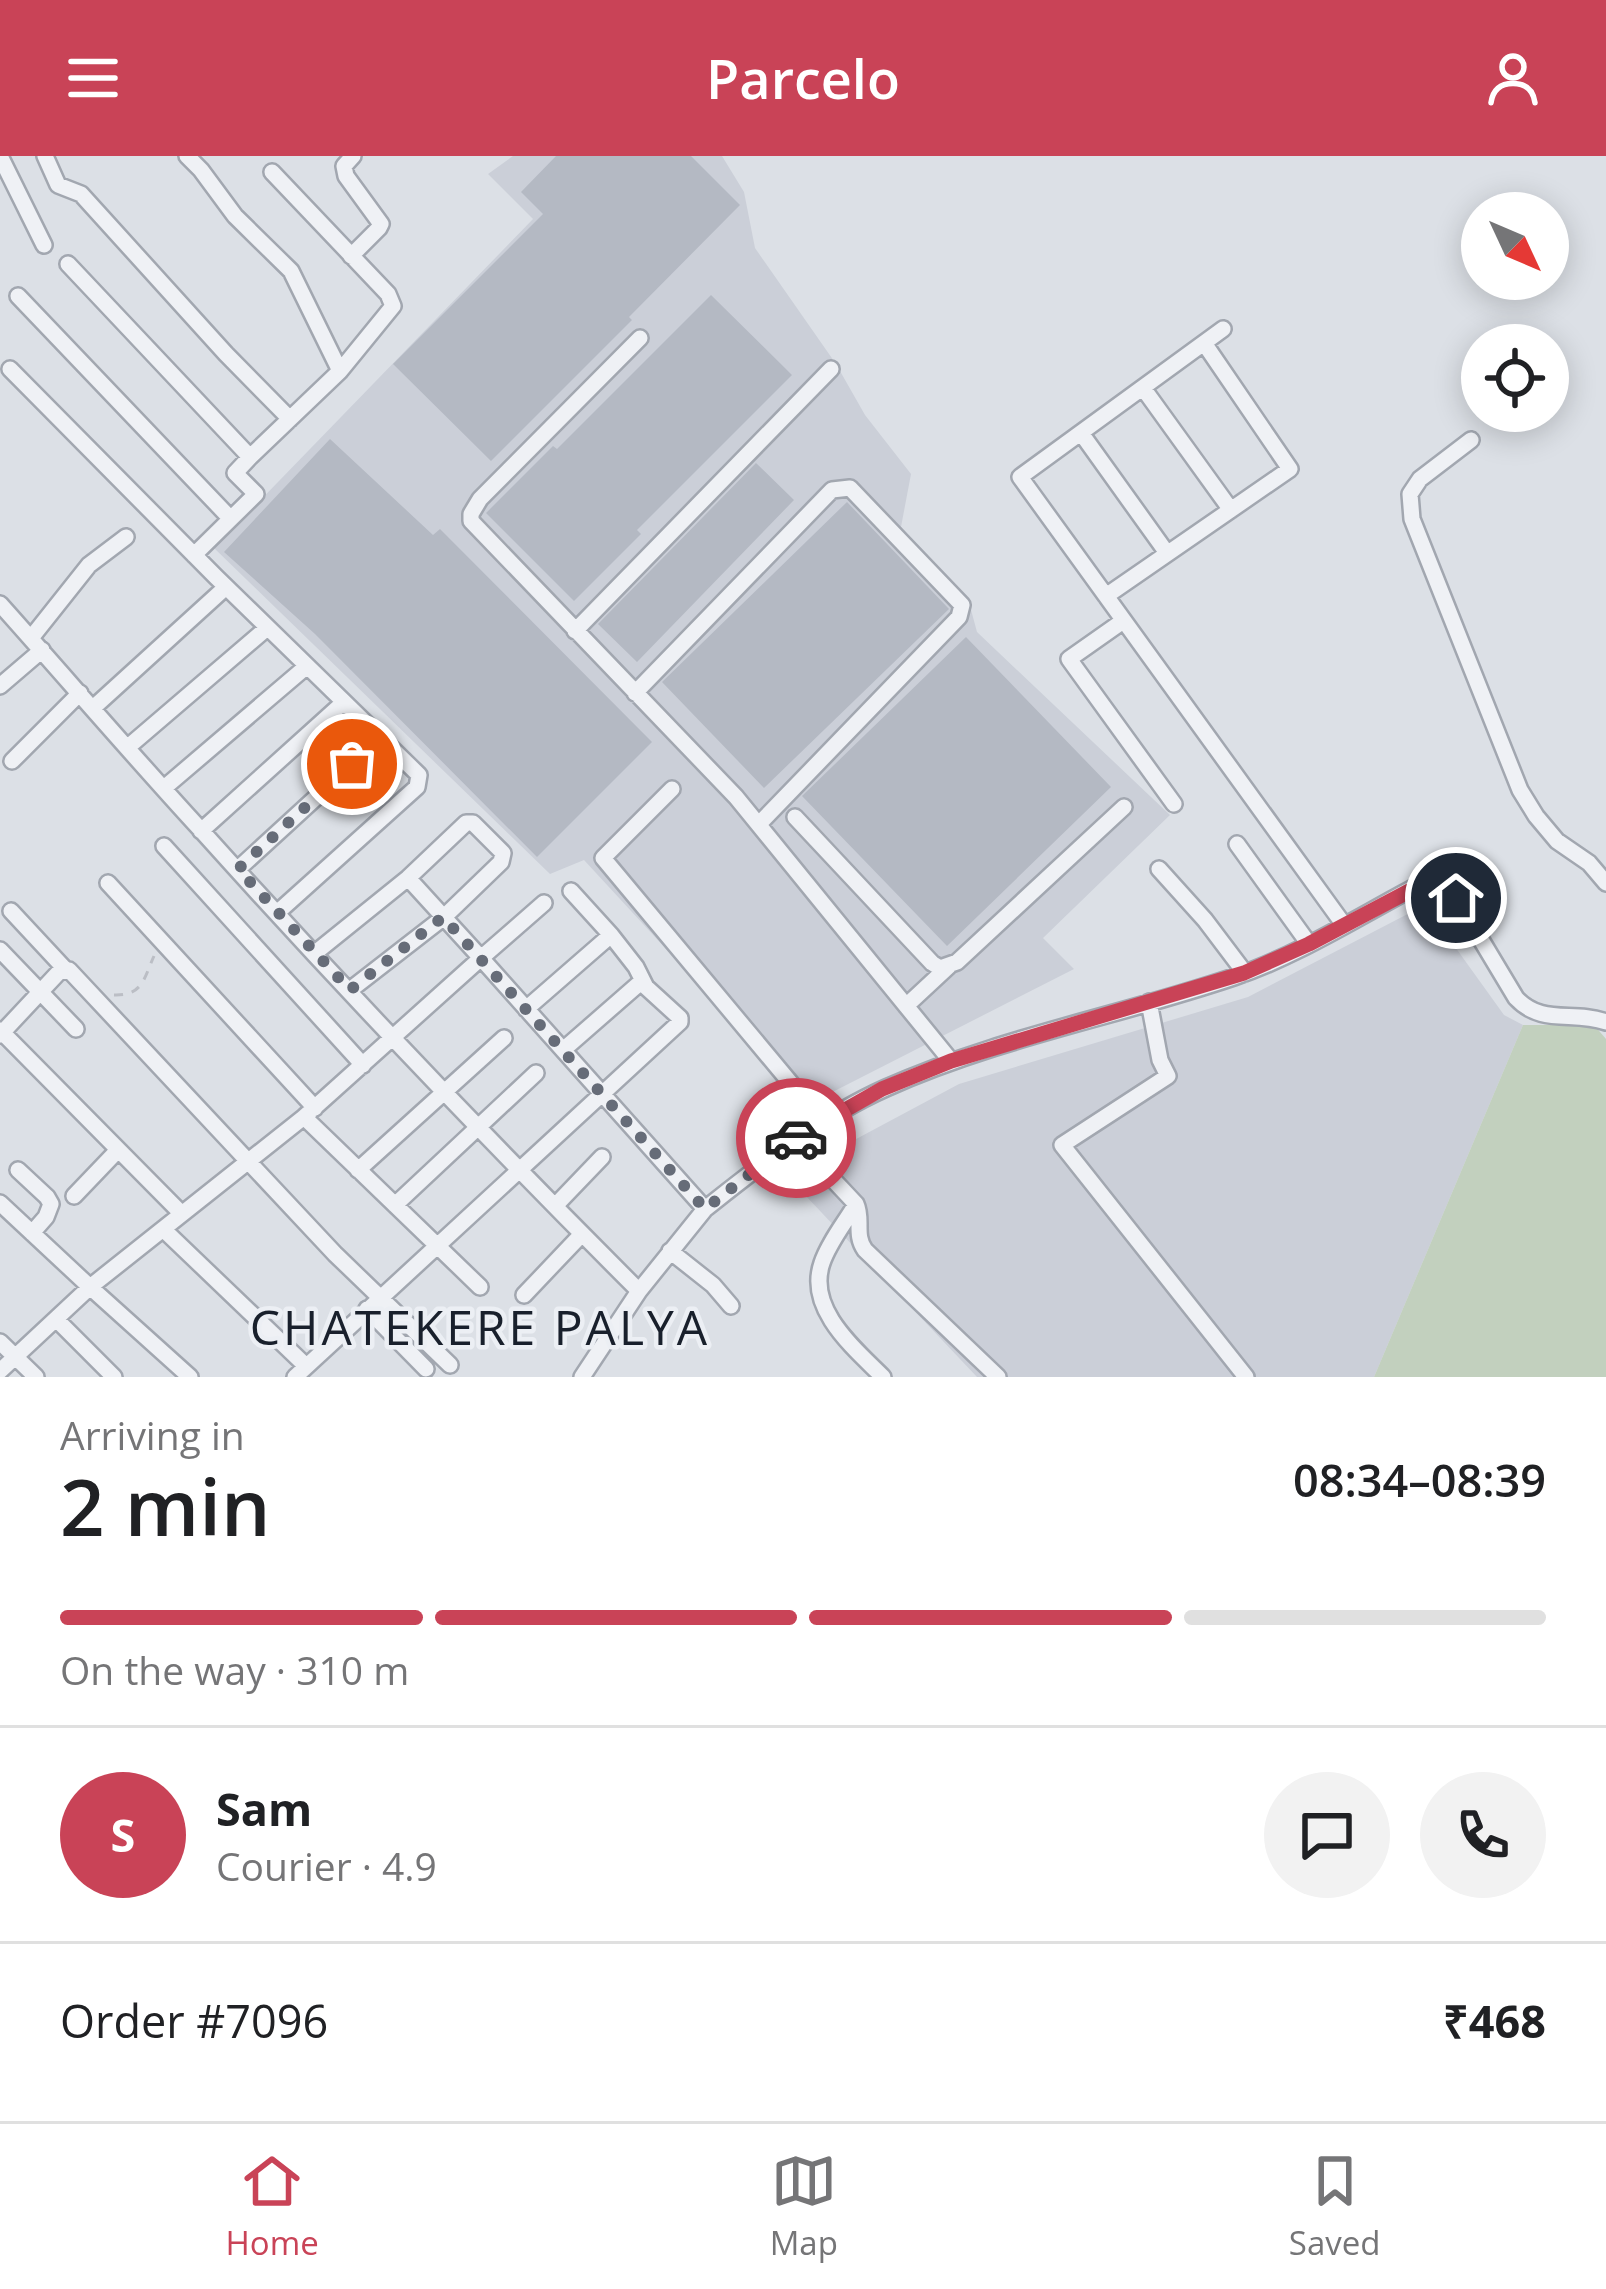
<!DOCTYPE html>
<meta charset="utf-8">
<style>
:root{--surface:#fff;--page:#f2f2f2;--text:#202124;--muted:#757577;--line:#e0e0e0;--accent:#c94357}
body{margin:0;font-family:"Open Sans",sans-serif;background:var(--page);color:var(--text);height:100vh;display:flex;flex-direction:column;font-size:45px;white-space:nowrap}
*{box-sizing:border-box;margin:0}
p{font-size:39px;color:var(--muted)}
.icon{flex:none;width:66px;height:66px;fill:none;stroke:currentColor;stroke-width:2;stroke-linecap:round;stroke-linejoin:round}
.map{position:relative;height:1221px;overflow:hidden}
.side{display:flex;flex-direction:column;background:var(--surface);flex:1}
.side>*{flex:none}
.needle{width:78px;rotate:134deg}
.buttons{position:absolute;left:1461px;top:36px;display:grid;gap:24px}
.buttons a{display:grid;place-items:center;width:108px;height:108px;border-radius:50%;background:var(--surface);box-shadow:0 6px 30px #0003;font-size:60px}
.pin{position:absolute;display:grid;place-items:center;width:102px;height:102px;color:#fff;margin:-51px;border:6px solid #fff;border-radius:50%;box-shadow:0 3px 12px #0007}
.courier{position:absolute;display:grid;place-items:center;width:120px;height:120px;margin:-60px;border:9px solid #c94357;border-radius:50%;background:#fff;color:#222;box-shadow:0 3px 15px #0007}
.overview em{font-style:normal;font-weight:600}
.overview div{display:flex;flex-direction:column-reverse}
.overview{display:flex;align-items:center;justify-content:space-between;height:204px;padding:0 60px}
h1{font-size:78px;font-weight:600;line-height:90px}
.bar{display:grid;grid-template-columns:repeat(4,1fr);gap:18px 12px;align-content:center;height:144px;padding:0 60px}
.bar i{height:15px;border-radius:9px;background:var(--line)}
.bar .selected{background:var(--accent)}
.bar p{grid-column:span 4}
.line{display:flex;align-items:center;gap:30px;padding:0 60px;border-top:3px solid var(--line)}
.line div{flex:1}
.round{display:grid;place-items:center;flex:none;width:126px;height:126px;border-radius:63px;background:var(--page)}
header{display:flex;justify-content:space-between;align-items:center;height:156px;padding:0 60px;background:var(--accent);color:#fff;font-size:54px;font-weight:600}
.tab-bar{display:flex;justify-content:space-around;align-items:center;height:168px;border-top:3px solid var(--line);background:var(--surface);font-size:33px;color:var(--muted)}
.tab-bar a{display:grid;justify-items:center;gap:6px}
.tab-bar .selected{color:var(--accent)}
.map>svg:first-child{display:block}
</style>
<header><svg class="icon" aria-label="menu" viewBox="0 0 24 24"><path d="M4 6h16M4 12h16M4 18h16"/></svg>Parcelo<svg class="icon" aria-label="person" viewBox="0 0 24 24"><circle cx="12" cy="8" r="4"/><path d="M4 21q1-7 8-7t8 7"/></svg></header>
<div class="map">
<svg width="1606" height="1221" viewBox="0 0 1606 1221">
<rect width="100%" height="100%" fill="#dce0e6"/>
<path fill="#cbcfd8" d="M513,0H722L744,36L755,92L836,208L865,259L911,318L901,371L970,450L977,476L1170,659L1043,782L1074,813L809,948L584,704L550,718L214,392L533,63L488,18Z
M1425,749L1504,859L1523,869L1374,1221H977L787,1020L959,928L1248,841Z"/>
<path fill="#c2d0be" d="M1523,869H1594L1606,883V1221H1374Z"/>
<path fill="#b4b9c3" d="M556,0H691L740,49L629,161L632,164L491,305L393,208L543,58L521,36Z
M711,139L792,219L637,374L641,378L574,445L486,357L553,290L557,293Z
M330,283L433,379L440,373L652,586L537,701L315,478L224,396Z
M756,307L794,344L637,506L598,468Z
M847,346L949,453L764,632L662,526Z
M966,481L1111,631L947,790L802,640Z"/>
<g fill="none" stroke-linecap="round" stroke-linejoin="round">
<defs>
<path id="minor" d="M0,0L44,89
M45,0L58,29L81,38L226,198L290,263
M187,0L201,14L235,60L291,115L340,215
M351,100L379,72L381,68L346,20L344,10L353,0
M68,108L250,301L340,215L393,150L388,138L272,16
M18,140L230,362
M1223,173L1020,321L1344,769
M640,182L480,343L471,358V365L736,641L951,905
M10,213L216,421L419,619L417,631L278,756
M1143,232L1231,354
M1081,277L1167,397
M1471,284L1420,323L1410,338L1412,363L1520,634L1536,660L1557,685L1589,707L1606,727
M194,399L256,338L235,317L250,301
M1106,440L1290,313L1204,187
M0,448C67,523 132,599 200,673C342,831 489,985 639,1135
M1123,465L1069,503L1174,648
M575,475L831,213
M31,482L89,409L126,381
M0,530L42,494
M635,537L832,334L850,332L962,449L959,461L759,668
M93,552L226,431
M128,591L267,472
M12,605L80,537
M164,632L307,510
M672,633L603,702L824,967
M795,661L932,807L940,812L957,806L1124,651
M201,675L344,546
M1237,688L1309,788
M164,690L363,909
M238,713L381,582
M1159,713L1205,764L1245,817
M408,722L481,802L544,747
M108,727L315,952
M11,755L65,813
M0,794L76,873
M315,797L408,722L466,667H473L503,697L501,706L444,761L350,834
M1149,846L1160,904L1168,920L1062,989L1246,1221
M906,850L949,810
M526,853L611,779
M0,874L182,1058
M0,879L59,816L69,814L335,1098L450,1209
M563,894L642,825
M304,961L480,1131
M795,983L856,1048C863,1063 854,1079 865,1094L998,1221
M18,1014L47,1041L51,1048L46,1061L32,1077
M358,1014L504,882
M74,1040L118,994
M0,1047L90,1131L304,961L481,802L705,1053C762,1008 819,962 886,932C997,882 1119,860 1234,821C1296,800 1355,763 1413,732C1431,728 1441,731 1456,742L1516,842C1542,870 1573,854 1606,866
M856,1048C845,1067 829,1086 822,1107C806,1153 855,1193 883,1221
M395,1049L536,917
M555,1050L602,1001
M163,1073L306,1210
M670,1095L713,1129L731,1150
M524,1139L582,1078
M367,1153L426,1213
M56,1163L114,1221
M0,1186L36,1221
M0,1215L90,1131L190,1221
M295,1221L680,866V862L646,831L636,811L611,779L571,735
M582,1221L639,1135L705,1053"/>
</defs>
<use href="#minor" stroke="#a2a7b0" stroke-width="20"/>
<path stroke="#bbbec5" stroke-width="3" stroke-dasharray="9 9" stroke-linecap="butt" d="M114,839C143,840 144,822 154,800"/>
<use href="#minor" stroke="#eff1f5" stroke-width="15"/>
</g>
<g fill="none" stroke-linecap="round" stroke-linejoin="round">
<path stroke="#666c78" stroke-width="12" stroke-dasharray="0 21.6" d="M352,608L238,713L350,834L443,761L705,1053L796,982"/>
<path stroke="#c94357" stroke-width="15" d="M796,982L882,933L951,905L1244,817L1309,788L1413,733C1431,728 1441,731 1456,742"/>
</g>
<g text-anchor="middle" stroke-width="9" stroke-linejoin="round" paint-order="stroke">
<g font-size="48" letter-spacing="3" fill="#19202c" stroke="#eceff4">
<text x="480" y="1189">CHATEKERE PALYA</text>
</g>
</g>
</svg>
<div class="buttons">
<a><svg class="needle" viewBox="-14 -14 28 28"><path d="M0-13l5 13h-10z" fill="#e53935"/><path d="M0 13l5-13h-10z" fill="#757577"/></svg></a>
<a><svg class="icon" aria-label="locate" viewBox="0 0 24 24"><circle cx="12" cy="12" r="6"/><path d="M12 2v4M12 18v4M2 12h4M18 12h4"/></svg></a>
</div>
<div class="pin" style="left:352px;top:608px;background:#ea580c"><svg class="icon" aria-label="bag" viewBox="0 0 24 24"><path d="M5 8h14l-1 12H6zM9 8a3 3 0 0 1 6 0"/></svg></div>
<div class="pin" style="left:1456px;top:742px;background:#1f2937"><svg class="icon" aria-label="home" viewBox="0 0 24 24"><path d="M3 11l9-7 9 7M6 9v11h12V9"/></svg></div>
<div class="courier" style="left:796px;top:982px"><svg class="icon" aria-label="car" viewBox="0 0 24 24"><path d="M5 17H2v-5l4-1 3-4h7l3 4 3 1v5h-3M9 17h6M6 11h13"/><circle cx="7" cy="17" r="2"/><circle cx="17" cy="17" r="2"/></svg></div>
</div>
<section class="side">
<div class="overview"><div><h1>2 min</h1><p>Arriving in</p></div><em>08:34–08:39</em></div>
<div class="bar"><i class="selected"></i><i class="selected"></i><i class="selected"></i><i></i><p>On the way · 310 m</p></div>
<div class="line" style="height:216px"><b class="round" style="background:var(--accent);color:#fff">S</b><div><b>Sam</b><p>Courier · 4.9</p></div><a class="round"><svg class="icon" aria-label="chat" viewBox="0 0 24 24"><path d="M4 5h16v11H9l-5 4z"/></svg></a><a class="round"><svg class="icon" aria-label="phone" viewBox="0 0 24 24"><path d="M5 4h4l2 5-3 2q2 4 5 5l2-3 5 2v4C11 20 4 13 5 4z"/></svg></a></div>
<div class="line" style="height:156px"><div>Order #7096</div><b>₹468</b></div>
</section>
<nav class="tab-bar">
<a class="selected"><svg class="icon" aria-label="home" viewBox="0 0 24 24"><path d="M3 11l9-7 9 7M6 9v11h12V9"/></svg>Home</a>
<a><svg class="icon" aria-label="map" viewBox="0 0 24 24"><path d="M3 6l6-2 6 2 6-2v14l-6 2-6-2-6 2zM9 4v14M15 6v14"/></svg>Map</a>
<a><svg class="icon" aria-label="saved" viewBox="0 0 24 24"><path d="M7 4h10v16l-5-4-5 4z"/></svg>Saved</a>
</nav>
